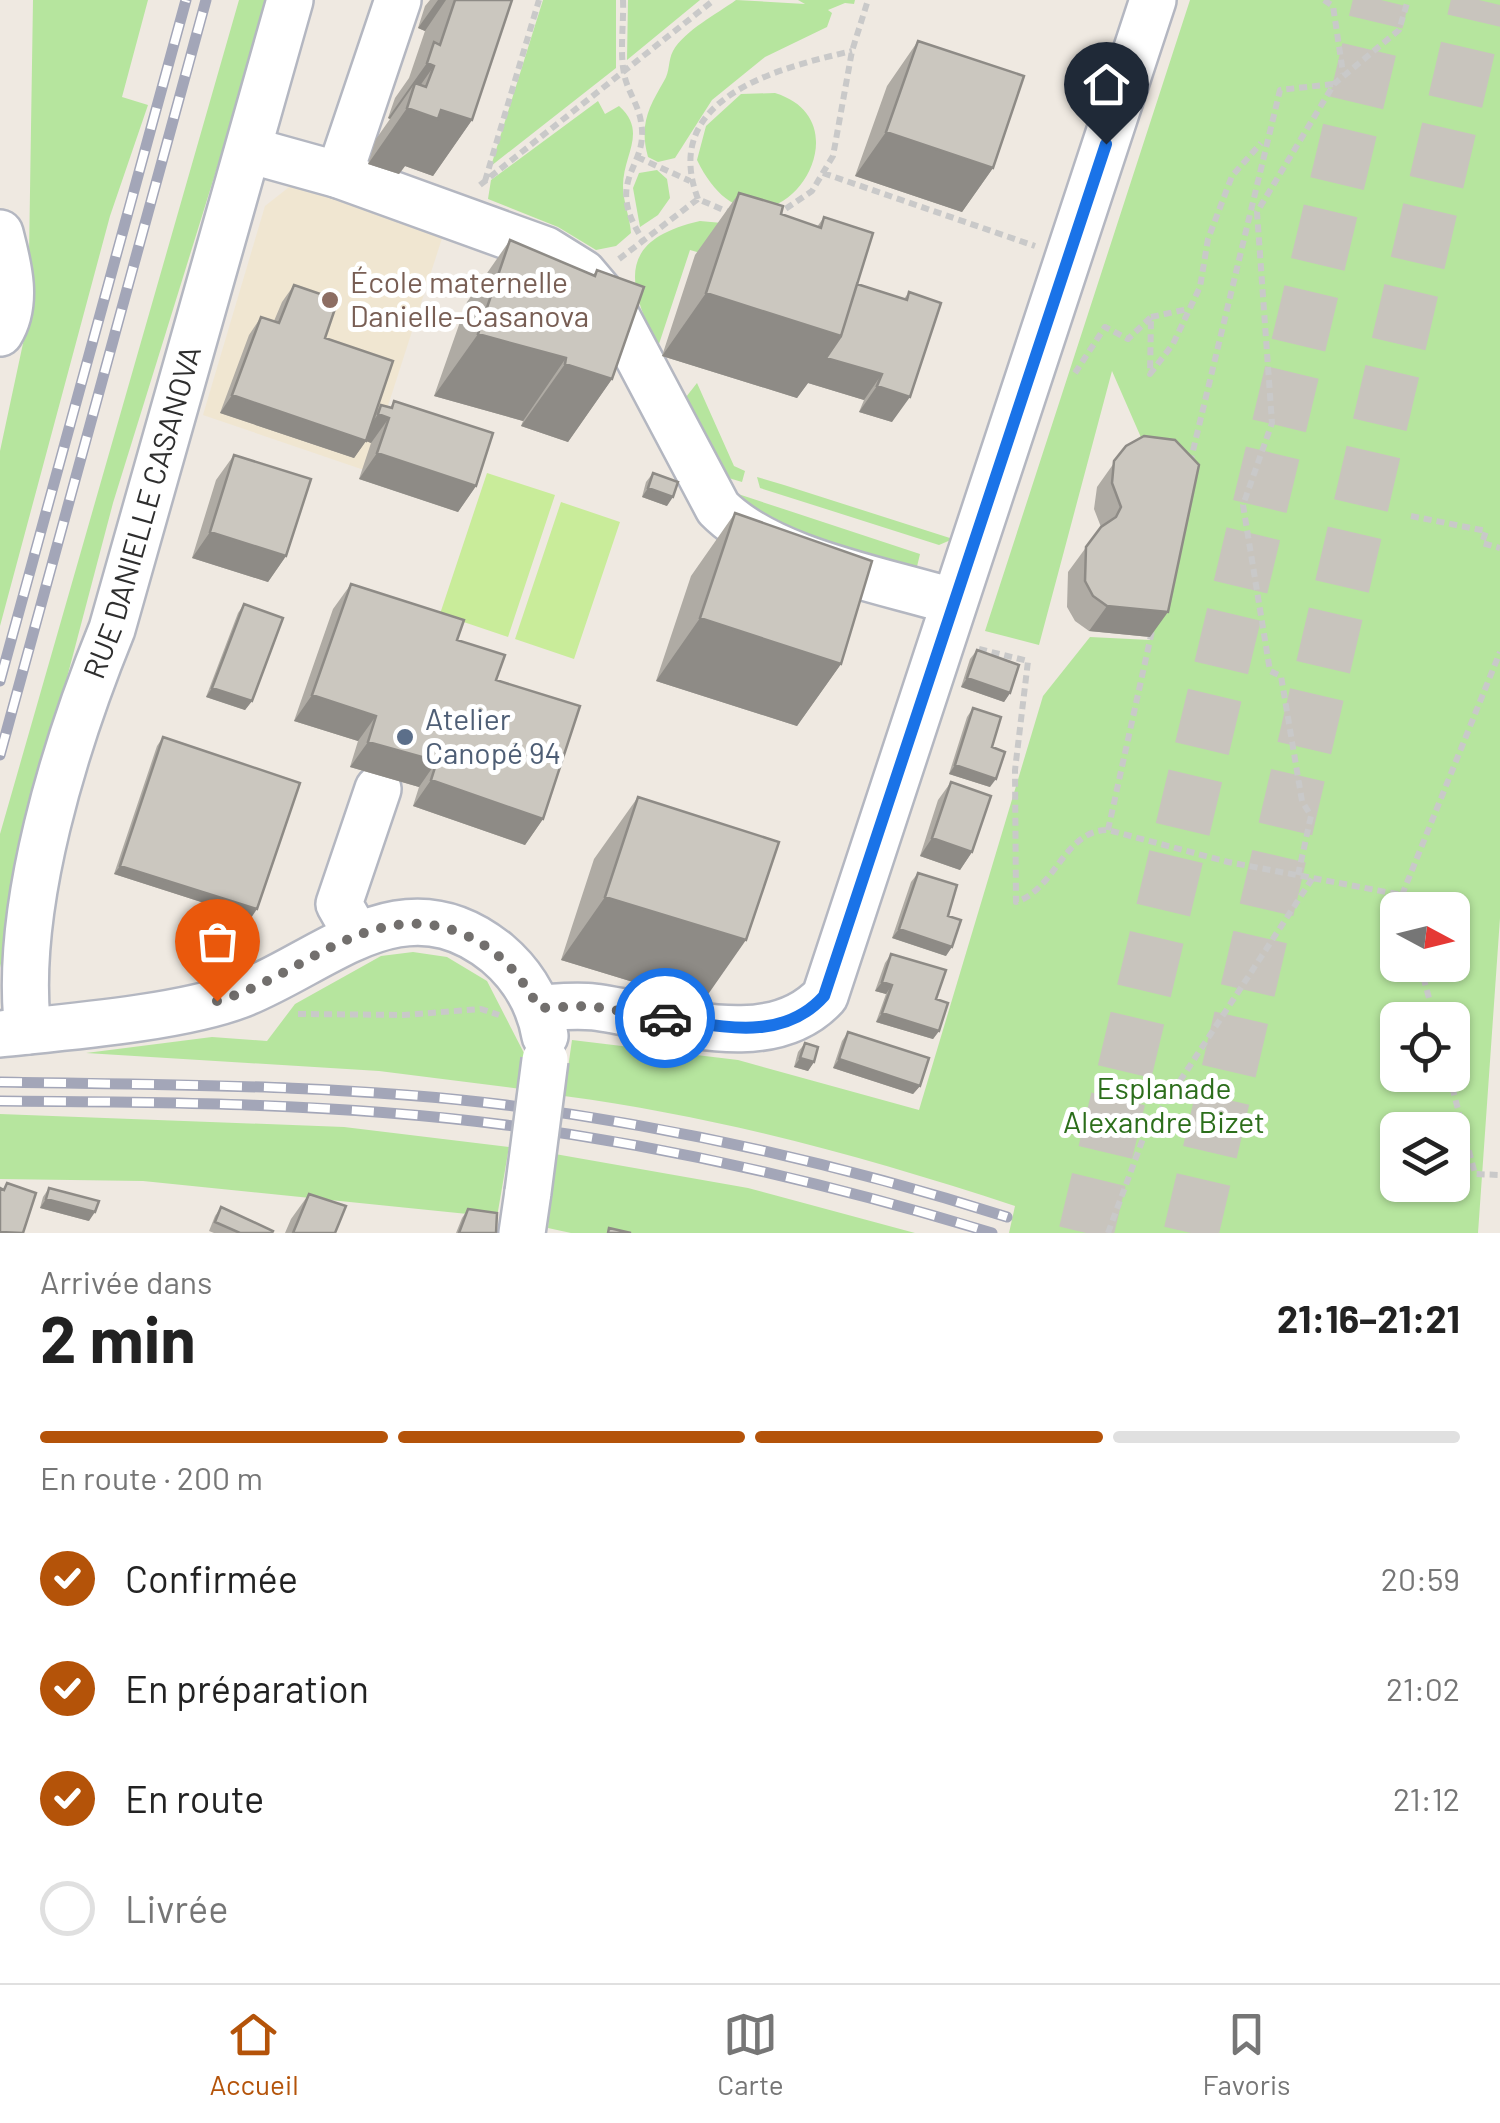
<!DOCTYPE html>
<html lang="fr">
<meta charset="utf-8">
<style>
:root{--surface:#fff;--page:#f2f2f2;--text:#222;--muted:#767676;--line:#e0e0e0;--accent:#b45309}
body{margin:0;font-family:Barlow,sans-serif;background:var(--page);color:var(--text);height:100vh;display:flex;flex-direction:column;font-size:38px;white-space:nowrap}
*{box-sizing:border-box;margin:0}
p{font-size:32px;color:var(--muted)}
.icon{flex:none;width:55px;height:55px;fill:none;stroke:currentColor;stroke-width:2;stroke-linecap:round;stroke-linejoin:round}
.map{position:relative;height:1233px;overflow:hidden}
.panel{display:flex;flex-direction:column;background:var(--surface);flex:1}
.panel>*{flex:none}
.needle{width:65px;rotate:97deg}
.controls{position:absolute;left:1380px;top:892px;display:grid;gap:20px}
.controls a{display:grid;place-items:center;width:90px;height:90px;border-radius:15px;background:var(--surface);box-shadow:0 2px 8px #0004;font-size:50px}
.pin{position:absolute;display:grid;place-items:center;width:85px;height:85px;color:#fff;margin:-102px -42px;border-radius:50% 50% 50% 0;rotate:-45deg;box-shadow:0 0 10px #0007}
.pin .icon{rotate:45deg}
.courier{position:absolute;display:grid;place-items:center;width:100px;height:100px;margin:-50px;border:8px solid #1a73e8;border-radius:50%;background:#fff;color:#222;box-shadow:0 2px 12px #0007}
.headline em{font-style:normal;font-weight:700}
.headline div{display:flex;flex-direction:column-reverse}
.headline{display:flex;align-items:center;justify-content:space-between;height:170px;padding:0 40px}
h1{font-size:65px;font-weight:700;line-height:75px}
.bar{display:grid;grid-template-columns:repeat(4,1fr);gap:15px 10px;align-content:center;height:120px;padding:0 40px}
.bar i{height:12px;border-radius:8px;background:var(--line)}
.bar .on{background:var(--accent)}
.bar p{grid-column:span 4}
ol{padding:0 40px;list-style:none}
li{display:flex;align-items:center;gap:30px;height:110px}
li p{margin-inline-start:auto}
li .icon{padding:10px;border-radius:50%;background:var(--accent);color:#fff;stroke-width:4}
li:last-child{color:var(--muted)}
li i{width:55px;height:55px;border:5px solid var(--line);border-radius:50%}
.tab-bar{display:flex;justify-content:space-around;align-items:center;height:140px;border-top:2px solid var(--line);background:var(--surface);font-size:28px;color:var(--muted)}
.tab-bar a{display:grid;justify-items:center;gap:5px}
.tab-bar .on{color:var(--accent)}
.map>svg:first-child{display:block}
</style>
<div class="map">
<svg width="1500" height="1233" viewBox="0 0 1500 1233">
<rect width="100%" height="100%" fill="#efe9e1"/>
<path fill="#f0e6d1" d="M293,184L444,232L367,471L203,415L265,206Z"/>
<path fill="#b6e59e" fill-rule="evenodd" d="M33,0H148L122,97L148,105L110,216L0,626V451L28,320Z
M239,0H269L113,503L54,727L0,968V834Z
M543,0H616V68L491,166Z
M628,0H700L627,60Z
M736,0L805,4L798,0H855L854,4L845,3L828,10L832,13L827,27L765,57L712,100L675,158L658,162L648,157C639,124 649,107 664,81C670,72 668,60 673,51C685,30 717,14 736,0Z
M1190,0H1500V918L1478,1233H1009L1015,1206C865,1157 721,1117 564,1096L572,1040L738,1060L919,1110L1043,696L1090,637L1150,640L1190,455L1143,442L1112,371L1039,645L985,631ZM1398,910H1452V965H1398ZM1398,1020H1452V1075H1398ZM1398,1130H1452V1185H1398Z
M775,93C879,125 760,290 697,160L706,126L741,94Z
M598,101L605,114L619,106C648,132 623,154 623,186C623,202 630,217 631,233L616,246L596,250L558,227L488,199L491,180Z
M657,170L667,179L670,198L658,215L640,227L633,188L639,173Z
M700,221L722,223L739,264L690,250L658,347C626,283 617,240 700,221Z
M697,383L734,466L745,471L742,482L722,476L686,397Z
M757,477L784,485L953,539L939,545L760,488Z
M732,492L920,554L915,575L767,524Z
M413,952L447,957L487,981L525,1055L521,1089L379,1071L86,1053L212,1037L267,1041L295,1004L381,956Z
M0,1114L344,1127L509,1147L497,1217L143,1181L0,1179Z
M555,1154L748,1188L915,1233H571L548,1228Z"/>
<path fill="#c9ec9a" d="M487,473L555,495L508,637L440,614Z
M561,502L620,522L574,659L515,639Z"/>
<g fill="none" stroke-linecap="round" stroke-linejoin="round">
<path stroke="#c8c4bd" stroke-width="55" stroke-dasharray="55 28" stroke-linecap="butt" d="M1086,1233L1381,0
M1191,1233L1479,0"/>
<defs>
<g id="minor">
<path d="M249,150L339,175L546,250L583,273L611,306L718,508C770,561 883,580 954,602"/>
<path d="M339,175L398,0"/>
<path d="M0,233C8,264 19,303 0,333"/>
<path d="M356,934L339,904L378,789"/>
<path d="M539,1008C557,1007 576,1005 594,1007C665,1016 768,1057 825,996L1153,0"/>
<path id="s1" d="M28,1031C13,908 66,742 112,629L290,0"/>
<path d="M0,1034C66,1027 180,1018 240,995C327,961 403,877 497,953C523,975 539,1002 545,1036"/>
<path d="M522,1233L528,1192"/>
</g>
</defs>
<use href="#minor" stroke="#b4b7c1" stroke-width="50"/>
<path stroke="#c9c9c9" stroke-width="6" stroke-dasharray="8 5" stroke-linecap="butt" d="M623,0C624,24 619,55 625,78C629,93 639,107 641,122C650,168 602,178 643,240
M1324,0L1333,6L1343,73
M637,157L690,181
M823,173L1035,246
M485,181L539,0
M480,185L714,0
M698,199C659,97 779,68 852,51
M775,216L812,191L833,156L852,51L868,0
M619,259L698,199L733,214
M1151,317L1188,309
M1075,373L1105,327L1128,339L1151,317L1150,374L1173,344L1200,287L1208,239L1232,176L1261,143
M1190,463L1280,90L1333,84
M1411,516L1486,531L1482,543L1500,548
M979,649L1028,661L1015,770L1016,902C1056,889 1064,830 1108,830L1228,862L1402,895L1406,910
M1108,830L1152,631
M1298,875L1311,816L1302,801L1281,676L1270,671L1243,505L1272,423L1257,212L1334,84L1399,30L1408,0
M1402,895L1500,652
M1420,965L1435,1020
M298,1014L404,1015L481,1009L499,1015
M1449,1075L1475,1174L1500,1175
M1108,1233L1144,1136L1312,879"/>
<use href="#minor" stroke="#fff" stroke-width="45"/>
<defs>
<path id="rail" d="M0,681L186,0
M0,755L206,0
M0,1082C169,1085 338,1084 506,1105C676,1127 843,1165 1007,1217
M0,1101C168,1102 338,1103 506,1125C671,1147 833,1184 992,1233"/>
</defs>
<use href="#rail" stroke="#a3a6b8" stroke-width="11"/>
<use href="#rail" stroke="#fff" stroke-width="8" stroke-dasharray="22" stroke-linecap="butt"/>
<defs>
<path id="minor-bridge" d="M528,1192L545,1060"/>
</defs>
<use href="#minor-bridge" stroke="#b4b7c1" stroke-width="50" stroke-linecap="butt"/>
<use href="#minor-bridge" stroke="#fff" stroke-width="45"/>
</g>
<path fill="#afaba4" d="M430,0H512L472,120L433,176L405,166L399,174L368,164L376,139L390,119L388,118L395,98L409,78L425,31L418,28L425,6Z
M918,41L993,168L962,212L855,176L887,86Z
M739,193L781,214L817,227L824,217L857,284L904,299L909,292L892,422L859,412L864,400L808,383L797,398L662,356L695,255Z
M510,240L593,275L597,270L612,379L568,442L521,426L523,421L434,396L467,302Z
M294,285L325,338L376,412L381,405L390,408L394,401L476,486L458,512L359,479L371,443L366,441L354,458L220,413L249,335L261,317L274,321L282,302Z
M1126,446L1150,637L1089,631L1075,621L1067,607L1068,572L1101,527L1094,509L1097,487Z
M234,455L286,556L268,582L192,558L216,480Z
M653,473L667,506L642,497L646,482Z
M735,513L841,664L797,726L656,681L691,576Z
M351,584L457,640L496,680L543,819L525,845L413,806L419,787L350,767L358,741L294,721L333,609Z
M244,604L252,701L245,710L206,697L238,613Z
M977,650L1010,693L1004,702L961,687L970,659Z
M973,708L992,747L990,787L949,774L967,717Z
M163,737L251,918L114,874L157,746Z
M951,782L972,852L960,870L920,856L938,800Z
M638,797L702,1003L561,960L594,859Z
M918,873L946,956L892,938L911,882Z
M891,954L936,999L939,1031L933,1039L876,1022L886,994L875,991L885,963Z
M848,1032L920,1086L913,1094L833,1068L842,1041Z
M805,1043L814,1062L808,1071L794,1067L798,1052Z
M49,1188L89,1221L40,1208L43,1197Z
M309,1194L335,1233H285L291,1219Z
M221,1207L272,1233H214L209,1231L215,1216Z
M468,1209L496,1233H456L462,1218Z"/>
<path fill="#8e8b86" d="M438,0H446L425,31L418,28Z
M427,63L434,66L410,100L415,83L390,119L388,118Z
M407,108L441,110L472,120L433,176L405,166L399,174L368,164Z
M886,132L993,168L962,212L855,176Z
M706,293L841,336L882,374L864,400L808,383L797,398L662,356Z
M478,334L566,358L523,421L434,396Z
M565,364L612,379L568,442L521,426Z
M877,386L910,397L892,422L859,412Z
M232,395L361,439L378,414L389,418L371,443L366,441L354,458L220,413Z
M377,453L476,486L458,512L359,479Z
M648,488L673,497L667,506L642,497Z
M210,532L286,556L268,582L192,558Z
M1107,606L1168,612L1150,637L1089,631Z
M700,618L841,664L797,726L656,681Z
M967,678L1010,693L1004,702L961,687Z
M212,688L252,701L245,710L206,697Z
M312,695L376,716L358,741L294,721Z
M368,742L437,761L419,787L350,767Z
M955,765L996,779L990,787L949,774Z
M431,780L543,819L525,845L413,806Z
M932,838L972,852L960,870L920,856Z
M120,866L257,909L251,918L114,874Z
M605,897L746,940L702,1003L561,960Z
M899,929L952,947L946,956L892,938Z
M882,982L892,985L886,994L875,991Z
M882,1013L939,1031L933,1039L876,1022Z
M800,1058L814,1062L808,1071L794,1067Z
M839,1059L920,1086L913,1094L833,1068Z
M46,1199L95,1212L89,1221L40,1208Z"/>
<path fill="#cbc7bf" stroke="#8e8b86" stroke-width="2.5" d="M455,0H512L472,120L441,110L438,119L407,108L415,83L426,87L434,66L427,63L434,42L440,45Z
M918,41L1024,76L993,168L886,132Z
M739,193L783,206L781,214L821,228L824,217L873,233L841,336L706,293Z
M510,240L595,276L597,270L644,287L612,379L565,364L566,358L478,334Z
M857,284L907,300L909,292L941,303L910,397L877,386L882,374L826,358L841,336Z
M294,285L338,300L325,338L393,361L366,441L232,395L261,317L279,323Z
M394,401L493,433L476,486L377,453L389,418L378,414L381,405L392,408Z
M1144,436L1175,440L1199,465L1168,612L1107,606L1093,596L1085,581L1086,547L1101,527L1116,517L1121,507L1112,483L1114,461L1126,446Z
M234,455L311,479L286,556L210,532Z
M653,473L678,482L673,497L648,488Z
M735,513L872,561L841,664L700,618Z
M351,584L464,620L457,640L505,655L496,680L580,706L543,819L431,780L437,761L368,742L376,716L312,695Z
M244,604L283,618L252,701L212,688Z
M977,650L1019,665L1010,693L967,678Z
M973,708L1001,717L992,747L1005,752L996,779L955,765Z
M163,737L300,783L257,909L120,866Z
M951,782L991,796L972,852L932,838Z
M638,797L779,842L746,940L605,897Z
M918,873L957,885L948,916L961,920L952,947L899,929Z
M891,954L946,970L936,999L948,1003L939,1031L882,1013L892,985L882,982Z
M848,1032L929,1058L920,1086L839,1059Z
M805,1043L818,1047L814,1062L800,1058Z
M7,1183L36,1193L23,1233L0,1232V1188L4,1190Z
M49,1188L99,1201L95,1212L46,1199Z
M309,1194L346,1206L335,1233H293Z
M221,1207L273,1231L272,1233H240L215,1222Z
M468,1209L497,1213L496,1233H459Z
M609,1228L631,1233H608Z"/>
<g fill="none" stroke-linecap="round" stroke-linejoin="round">
<path stroke="#726f6d" stroke-width="10" stroke-dasharray="0 18" d="M217,1001C299,979 368,898 458,932C497,947 519,973 539,1008L589,1006L665,1018"/>
<path stroke="#1a73e8" stroke-width="12" d="M665,1018C721,1026 782,1043 824,996L1106,144"/>
</g>
<circle fill="#8d6e63" stroke="#fff" stroke-width="4" cx="330" cy="300" r="10"/>
<circle fill="#5c6f8a" stroke="#fff" stroke-width="4" cx="405" cy="737" r="10"/>
<g text-anchor="middle" stroke-width="10" stroke-linejoin="round" paint-order="stroke">
<g font-size="30" fill="#785e54" stroke="#fff" text-anchor="start">
<text x="350" y="293">École maternelle<tspan x="350" dy="34">Danielle-Casanova</tspan></text>
</g>
<g font-size="30" fill="#2e2e2e" stroke="#fff">
<text dy="10" stroke="none"><textPath href="#s1" startOffset="535">RUE DANIELLE CASANOVA</textPath></text>
</g>
<g font-size="30" fill="#4e5e75" stroke="#fff" text-anchor="start">
<text x="425" y="730">Atelier<tspan x="425" dy="34">Canopé 94</tspan></text>
</g>
<g font-size="30" fill="#2c6e1b" stroke="#fff">
<text x="1164" y="1099">Esplanade<tspan x="1164" dy="34">Alexandre Bizet</tspan></text>
</g>
</g>
</svg>
<div class="controls">
<a><svg class="needle" viewBox="-14 -14 28 28"><path d="M0-13l5 13h-10z" fill="#e53935"/><path d="M0 13l5-13h-10z" fill="#767676"/></svg></a>
<a><svg class="icon" aria-label="locate" viewBox="0 0 24 24"><circle cx="12" cy="12" r="6"/><path d="M12 2v4M12 18v4M2 12h4M18 12h4"/></svg></a>
<a><svg class="icon" aria-label="layers" viewBox="0 0 24 24"><path d="M12 4l9 5-9 5-9-5zM3 14l9 5 9-5"/></svg></a>
</div>
<div class="pin" style="left:217px;top:1001px;background:#ea580c"><svg class="icon" aria-label="bag" viewBox="0 0 24 24"><path d="M5 8h14l-1 12H6zM9 8a3 3 0 0 1 6 0"/></svg></div>
<div class="pin" style="left:1106px;top:144px;background:#1f2937"><svg class="icon" aria-label="home" viewBox="0 0 24 24"><path d="M3 11l9-7 9 7M6 9v11h12V9"/></svg></div>
<div class="courier" style="left:665px;top:1018px"><svg class="icon" aria-label="car" viewBox="0 0 24 24"><path d="M5 17H2v-5l4-1 3-4h7l3 4 3 1v5h-3M9 17h6M6 11h13"/><circle cx="7" cy="17" r="2"/><circle cx="17" cy="17" r="2"/></svg></div>
</div>
<section class="panel">
<div class="headline"><div><h1>2 min</h1><p>Arrivée dans</p></div><em>21:16–21:21</em></div>
<div class="bar"><i class="on"></i><i class="on"></i><i class="on"></i><i></i><p>En route · 200 m</p></div>
<ol>
<li><svg class="icon" aria-label="check" viewBox="0 0 24 24"><path d="M5 12l5 5 9-10"/></svg>Confirmée<p>20:59</p></li>
<li><svg class="icon" aria-label="check" viewBox="0 0 24 24"><path d="M5 12l5 5 9-10"/></svg>En préparation<p>21:02</p></li>
<li><svg class="icon" aria-label="check" viewBox="0 0 24 24"><path d="M5 12l5 5 9-10"/></svg>En route<p>21:12</p></li>
<li><i></i>Livrée</li>
</ol>
</section>
<nav class="tab-bar">
<a class="on"><svg class="icon" aria-label="home" viewBox="0 0 24 24"><path d="M3 11l9-7 9 7M6 9v11h12V9"/></svg>Accueil</a>
<a><svg class="icon" aria-label="map" viewBox="0 0 24 24"><path d="M3 6l6-2 6 2 6-2v14l-6 2-6-2-6 2zM9 4v14M15 6v14"/></svg>Carte</a>
<a><svg class="icon" aria-label="saved" viewBox="0 0 24 24"><path d="M7 4h10v16l-5-4-5 4z"/></svg>Favoris</a>
</nav>
